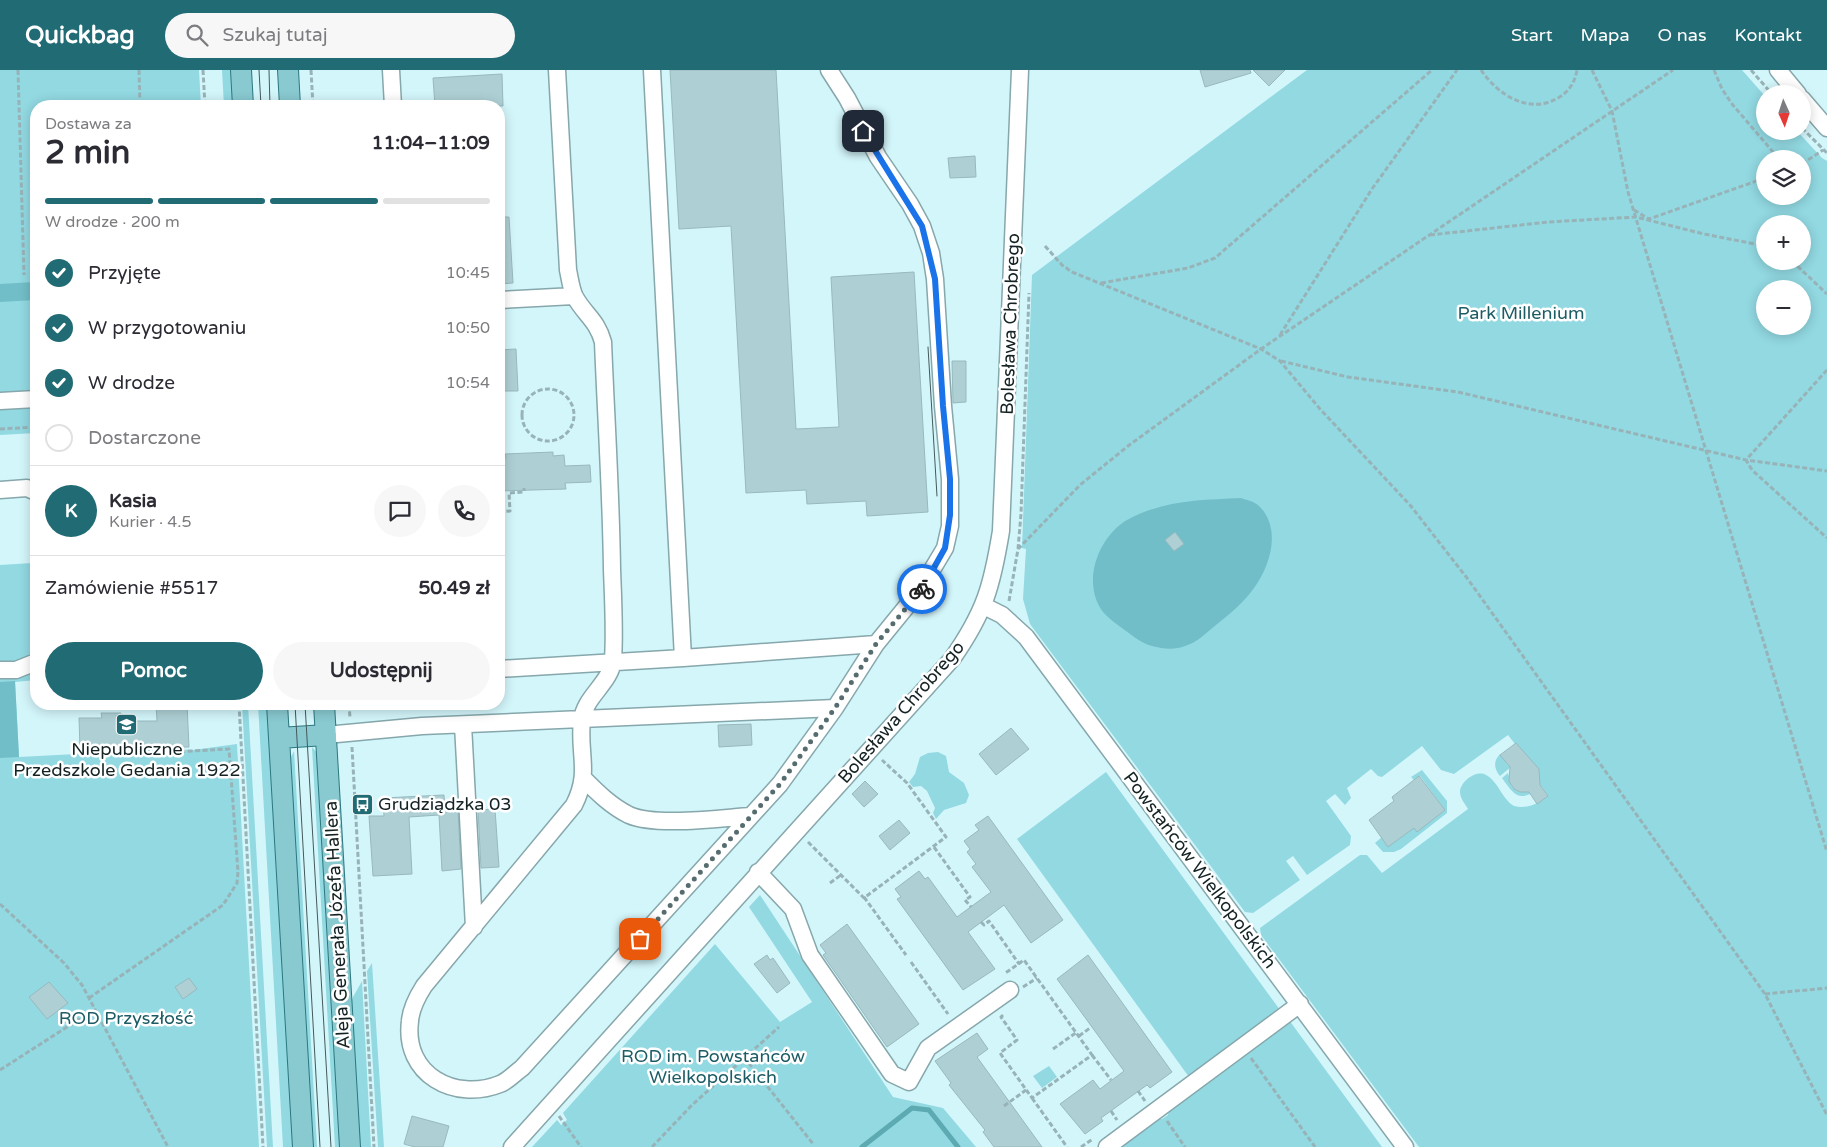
<!DOCTYPE html>
<html lang="pl">
<meta charset="utf-8">
<style>
:root{--surface:#fff;--page:#f7f7f7;--text:#2b2b33;--muted:#7c7c81;--line:#e1e1e2;--accent:#216b74}
body{margin:0;font-family:"Varela Round",sans-serif;background:var(--page);color:var(--text);height:100vh;display:flex;flex-direction:column;font-size:19px;white-space:nowrap}
*{box-sizing:border-box;margin:0}
p{font-size:16px;color:var(--muted)}
.icon{flex:none;width:28px;height:28px;fill:none;stroke:currentColor;stroke-width:2;stroke-linecap:round;stroke-linejoin:round}
.map{position:relative;flex:1;overflow:hidden}
.side{position:absolute;left:30px;top:30px;width:475px;height:610px;display:flex;flex-direction:column;background:var(--surface);border-radius:20px;box-shadow:0 2px 12px #0003}
.side>*{flex:none}
.needle{width:32px;rotate:177deg}
.buttons{position:absolute;left:1756px;top:15px;display:grid;gap:10px}
.buttons a{display:grid;place-items:center;width:55px;height:55px;border-radius:50%;background:var(--surface);box-shadow:0 2px 12px #0003;font-size:25px}
.pin{position:absolute;display:grid;place-items:center;width:42px;height:42px;color:#fff;margin:-21px;border-radius:10px;box-shadow:0 2px 8px #0006}
.courier{position:absolute;display:grid;place-items:center;width:50px;height:50px;margin:-25px;border:4px solid #1a73e8;border-radius:50%;background:#fff;color:#222;box-shadow:0 1px 6px #0007}
.overview em{font-style:normal;font-weight:800}
.overview div{display:flex;flex-direction:column-reverse}
.overview{display:flex;align-items:center;justify-content:space-between;height:85px;padding:0 15px}
h1{font-size:32px;font-weight:800;line-height:38px}
.bar{display:grid;grid-template-columns:repeat(4,1fr);gap:8px 5px;align-content:center;height:60px;padding:0 15px}
.bar i{height:6px;border-radius:4px;background:var(--line)}
.bar .on{background:var(--accent)}
.bar p{grid-column:span 4}
.line{display:flex;align-items:center;gap:12px;padding:0 15px;border-top:1px solid var(--line)}
.line div{flex:1}
.round{display:grid;place-items:center;flex:none;width:52px;height:52px;border-radius:26px;background:var(--page)}
ol{padding:0 15px;list-style:none}
li{display:flex;align-items:center;gap:15px;height:55px}
li p{margin-inline-start:auto}
li .icon{padding:5px;border-radius:50%;background:var(--accent);color:#fff;stroke-width:4}
li:last-child{color:var(--muted)}
li i{width:28px;height:28px;border:2px solid var(--line);border-radius:50%}
.cta{display:flex;gap:10px;margin-top:auto;padding:10px 15px}
.cta a{flex:1;height:58px;border-radius:30px;background:var(--accent);color:#fff;font-size:20px;font-weight:800;line-height:58px;text-align:center}
.cta a+a{background:var(--page);color:var(--text)}
header{display:flex;align-items:center;gap:30px;box-sizing:border-box;height:70px;padding:0 25px;background:var(--accent);color:#fff}
header strong{font-size:24px}
nav{display:flex;gap:28px;margin-inline-start:auto;font-size:18px}
.search{width:350px;height:45px;background:var(--page);display:flex;align-items:center;gap:12px;box-sizing:border-box;padding:0 18px;border-radius:28px;color:var(--muted);font-size:19px}
.map>svg:first-child{display:block}
</style>
<header>
<strong>Quickbag</strong>
<div class="search"><svg class="icon" aria-label="search" viewBox="0 0 24 24"><circle cx="10" cy="10" r="6"/><path d="M15 15l6 6"/></svg>Szukaj tutaj</div>
<nav><a>Start</a><a>Mapa</a><a>O nas</a><a>Kontakt</a></nav>
</header>
<div class="map">
<svg width="1827" height="1077" viewBox="0 0 1827 1077">
<rect width="100%" height="100%" fill="#d3f6fb"/>
<path fill="#92d9e2" fill-rule="evenodd" d="M0,0H199L201,36H36V363L0,365Z
M222,0H232L234,36H224Z
M1307,0H1742L1765,26V61H1797L1822,88L1827,91V1077H1419L1261,865L1260,858L1360,785H1367L1382,803L1468,739C1465,734 1460,728 1460,722C1460,712 1476,699 1486,705C1498,711 1502,729 1514,736C1528,739 1537,734 1548,726L1542,717C1520,732 1516,728 1502,708L1508,703L1512,717C1523,725 1530,723 1538,714L1539,699L1531,691L1511,697L1500,706C1494,699 1493,691 1500,684L1508,695L1515,674L1508,665L1454,704L1441,700L1422,676L1382,707L1378,706L1371,699L1347,718L1351,728L1345,735L1335,724L1326,731L1351,766L1350,775L1307,805L1293,786L1286,791L1300,810L1253,843L1245,842L1030,554L1023,529L1026,479L1022,478L1032,205ZM1765,89H1802V126H1765ZM1765,154H1802V191H1765ZM1765,219H1802V256H1765Z
M32,493L33,519H36V610L15,612L19,687L172,679L193,680L237,674L259,1077H0V495Z
M242,634H248L273,1077H267Z
M258,634H268L294,1077H283Z
M312,677L318,684L341,1077H335Z
M294,681L317,1077H312L290,689Z
M938,682L946,686L949,702L964,713L969,725L966,733L944,740L936,749L933,743L935,738L927,721L921,716L913,717L909,712L915,704L920,687L928,683Z
M1422,700L1447,731V743L1401,779L1394,782H1383L1375,773L1382,767L1414,758L1417,761L1445,740L1420,706L1414,710L1411,707Z
M1106,702L1280,940L1189,1007L1017,769Z
M760,825L893,1027L943,1038L976,1077H532L557,1050L561,1055L567,1050L563,1043L715,874L780,952L812,932L749,837Z
M372,893L384,1077H378L367,901Z
M362,911L371,1077H359L350,936L353,927Z
M1289,950L1382,1077H1119L1157,1049H1162L1168,1045L1169,1040L1241,986L1251,981L1252,978Z
M1049,996L1057,1007L1042,1018L1033,1006Z"/>
<path fill="#72bec8" d="M34,212L36,230L0,232V214Z
M1241,428C1246,430 1253,431 1258,435C1282,457 1271,495 1254,518C1244,532 1230,544 1216,555C1206,563 1198,572 1185,576C1175,580 1163,579 1152,576C1143,574 1133,566 1126,561C1118,555 1109,549 1103,542C1081,513 1098,467 1127,450C1164,430 1200,430 1241,428Z
M15,611L19,687L0,688V612Z"/>
<g fill="none" stroke-linecap="round" stroke-linejoin="round">
<path stroke="#5daab3" stroke-width="5" d="M862,1077L912,1038L929,1040L958,1077"/>
</g>
<path fill="#aed0d5" stroke="#98b9be" d="M670,0H776L796,359L839,357L831,207L914,202L928,442L867,446L866,431L807,434L806,420L746,423L731,156L679,159Z
M1200,0H1250L1251,3L1205,17Z
M1253,0H1285L1269,16Z
M502,4L503,36H435L433,8Z
M975,86L976,107L950,108L948,88Z
M499,147H509L513,213L499,214Z
M516,279L518,321H499V280Z
M952,291H966V332L953,333Z
M553,382V386L564,385L565,396L590,395L591,412L565,413L566,419L499,421V388H506L505,384Z
M1175,462L1184,474L1174,481L1165,470Z
M156,634H187L189,677L80,679L79,648H102L101,643H121V651H157Z
M751,654L752,675L719,677L718,655Z
M1011,658L1029,679L996,705L979,684Z
M1516,673L1539,699L1540,715L1548,726L1537,734L1529,722H1520L1514,719L1509,711L1510,697L1500,685Z
M1419,706L1445,740L1417,762L1414,758L1388,777L1369,750L1394,731L1392,727Z
M865,711L878,724L864,737L852,724Z
M444,725L445,742L458,741L461,799L442,801L439,745L409,747L412,804L373,806L369,746H384L383,728Z
M495,739L499,797L481,798L478,740Z
M988,746L1063,850L1031,873L1004,835L968,862L995,899L963,920L897,829L901,827L895,819L919,801L925,809L928,807L957,847L991,822L972,797L976,794L967,782L970,779L964,771L979,760L975,755Z
M899,750L910,763L890,780L879,766Z
M847,854L919,954L887,977L823,885L826,883L820,875Z
M767,885L770,890L773,888L790,913L777,923L754,894Z
M1088,885L1172,1002L1150,1018L1147,1015L1101,1048L1103,1051L1085,1064L1060,1034L1093,1010L1100,1019L1124,1001L1057,909Z
M189,908L197,919L183,929L175,917Z
M49,912L68,933L47,949L29,927Z
M977,963L988,979L977,987L1042,1077H994L983,1062L985,1060L949,1015L951,1013L935,991Z
M412,1046L449,1056L443,1077H415L404,1074Z"/>
<g fill="none" stroke-linecap="round" stroke-linejoin="round">
<defs>
<path id="minor" d="M391,0L393,36
M557,0L568,200C570,209 571,219 575,227C585,245 597,250 603,272C606,347 611,423 612,499C613,529 615,560 613,590C611,613 584,627 582,650C578,684 591,702 574,735L424,916C417,927 411,938 410,951C403,1005 455,1032 500,1014C508,1011 515,1003 522,998L780,714L835,638L876,574L920,520L945,478L950,456V409L943,336L935,209L931,183L922,156L910,134L878,87L847,28L829,0
M1778,0L1798,24
M1802,29L1827,58
M499,230L574,226
M0,331L36,329
M0,420L27,418L36,422
M984,536L1002,545L1026,567L1405,1077
M683,588L876,574
M499,599L683,588L652,0
M0,600H16L36,592
M463,655L474,857
M326,665L422,656L835,638
M584,709C598,723 611,736 629,745C656,757 720,748 751,746
M758,802L793,839L810,885L892,1004L909,1012L928,978L1010,920
M512,1077L952,589C985,542 992,516 1001,461L1020,0
M1107,1077L1300,934"/>
<path id="major" d="M241,0L243,36
M288,0L290,36
M277,634L303,1077
M324,634L350,1077
M279,668L326,665"/>
</defs>
<use href="#minor" stroke="#86a7ab" stroke-width="19"/>
<use href="#major" stroke="#2d777f" stroke-width="22"/>
<path stroke="#97b3b7" stroke-width="3" stroke-dasharray="5 2.5" stroke-linecap="butt" d="M18,0L24,205
M139,0L140,36
M203,0L205,36
M311,0L313,36
M1481,0C1498,25 1529,45 1558,28C1569,22 1575,12 1577,0
M1592,0L1612,41L1628,122L1827,782
M1714,0L1722,19L1732,34L1779,89
M1751,0L1772,24
M1802,58L1827,83
M1802,94L1823,80
M1634,140L1649,149L1765,108
M1430,165L1548,152L1636,147L1704,164L1765,176
M1045,176L1062,195L1072,202L1261,279L1280,291L1320,339L1410,435L1467,508L1765,924L1827,1045
M1792,191L1827,224
M1101,213L1188,198L1215,188L1432,0
M1280,265L1372,119L1457,0
M1281,291L1348,307L1458,322L1746,390L1827,401
M1827,300L1746,390L1752,400L1827,468
M522 345a26 26 0 1 1 52 0a26 26 0 1 1-52 0Z
M0,359L36,357
M499,442L510,441L509,423L524,422V418
M1018,479L1021,444L1029,223
M1009,531L1018,479L1080,415L1128,376L1261,279L1673,0
M239,634L263,1077
M349,634L350,648
M352,677L374,1077
M808,772L864,828L946,767L907,713L882,690
M934,777L970,827L965,830L971,837
M830,813L841,805
M864,827L906,885
M0,834L64,893L82,915L168,1077
M981,852L984,855L989,851L1019,894
M911,892L948,944
M1023,917L1037,908
M1765,924L1827,918
M89,928L223,835L237,813L238,802L229,679L173,682
M1003,945L1001,947L1017,970L1000,983L1032,1028L1092,985L1024,890L1004,904
M1079,966L1090,958
M1053,979L1077,962
M1092,985L1111,1010
M744,987L814,1075
M1251,988L1315,1077
M0,1000L95,939
M1138,1021L1145,1031
M1032,1028L1067,1077
M1004,1036L1026,1020
M1111,1041L1117,1050
M559,1046L581,1077
M1167,1051L1185,1077
M652,1077L692,1035L779,957
M1081,1077L1093,1069"/>
<use href="#minor" stroke="#fff" stroke-width="16"/>
<use href="#major" stroke="#89c9d0" stroke-width="20"/>
<path stroke="#45595b" stroke-width="1" d="M259,0L261,36
M269,0L270,36
M928,277L937,426
M295,634L320,1077
M305,634L331,1077"/>
</g>
<g fill="none" stroke-linecap="round" stroke-linejoin="round">
<path stroke="#576c6f" stroke-width="5" stroke-dasharray="0 9" d="M640,869L780,714L835,638L876,574L922,519"/>
<path stroke="#1a73e8" stroke-width="6" d="M863,61L922,156L935,209L943,336L950,409V445L945,478L922,519"/>
</g>
<defs>
<symbol id="school-square" viewBox="-11 -11 22 22"><rect x="-9" y="-9" width="18" height="18" rx="4" fill="#216b74" stroke="#fff"/><path d="M0-5L7-2L0 1L-7-2ZM-4 1L0 2.5L4 1V4Q0 6-4 4Z" fill="#fff"/></symbol>
<symbol id="bus-square" viewBox="-11 -11 22 22"><rect x="-9" y="-9" width="18" height="18" rx="4" fill="#216b74" stroke="#fff"/><path d="M-5-6H5V4H4V6H2V4H-2V6H-4V4H-5ZM-3.5-4V0h7V-4ZM-3.5 1.2v1.5H-2V1.2ZM2 1.2v1.5H3.5V1.2Z" fill="#fff"/></symbol>
</defs>
<g fill-rule="evenodd">
<use href="#school-square" x="114" y="642" width="25" height="25"/>
<use href="#bus-square" x="350" y="722" width="25" height="25"/>
</g>
<g text-anchor="middle" stroke-width="5" stroke-linejoin="round" paint-order="stroke">
<g font-size="18" fill="#1c5c64" stroke="#fff">
<text x="1521" y="249">Park Millenium</text>
<text x="126" y="954">ROD Przyszłość</text>
<text x="713" y="992">ROD im. Powstańców<tspan x="713" dy="21">Wielkopolskich</tspan></text>
</g>
<g font-size="18" fill="#142223" stroke="#fff">
<text transform="translate(1010 254) rotate(-88)" y="6">Bolesława Chrobrego</text>
<text transform="translate(901 642) rotate(-49)" y="6">Bolesława Chrobrego</text>
<text transform="translate(1200 800) rotate(53)" y="6">Powstańców Wielkopolskich</text>
<text transform="translate(337 855) rotate(-93)" y="6">Aleja Generała Józefa Hallera</text>
</g>
<g font-size="18" fill="#142223" stroke="#fff">
<text x="127" y="685">Niepubliczne<tspan x="127" dy="21">Przedszkole Gedania 1922</tspan></text>
<text x="378" y="740" text-anchor="start">Grudziądzka 03</text>
</g>
</g>
</svg>
<div class="buttons">
<a><svg class="needle" viewBox="-14 -14 28 28"><path d="M0-13l5 13h-10z" fill="#e53935"/><path d="M0 13l5-13h-10z" fill="#7c7c81"/></svg></a>
<a><svg class="icon" aria-label="layers" viewBox="0 0 24 24"><path d="M12 4l9 5-9 5-9-5zM3 14l9 5 9-5"/></svg></a>
<a>+</a>
<a>−</a>
</div>
<div class="pin" style="left:640px;top:869px;background:#ea580c"><svg class="icon" aria-label="bag" viewBox="0 0 24 24"><path d="M5 8h14l-1 12H6zM9 8a3 3 0 0 1 6 0"/></svg></div>
<div class="pin" style="left:863px;top:61px;background:#1f2937"><svg class="icon" aria-label="home" viewBox="0 0 24 24"><path d="M3 11l9-7 9 7M6 9v11h12V9"/></svg></div>
<div class="courier" style="left:922px;top:519px"><svg class="icon" aria-label="bike" viewBox="0 0 24 24"><circle cx="6" cy="16" r="4"/><circle cx="18" cy="16" r="4"/><path d="M6 16l4-8h5l3 8M10 8l3 8H6M13 5h3"/></svg></div>
<section class="side">
<div class="overview"><div><h1>2 min</h1><p>Dostawa za</p></div><em>11:04–11:09</em></div>
<div class="bar"><i class="on"></i><i class="on"></i><i class="on"></i><i></i><p>W drodze · 200 m</p></div>
<ol>
<li><svg class="icon" aria-label="check" viewBox="0 0 24 24"><path d="M5 12l5 5 9-10"/></svg>Przyjęte<p>10:45</p></li>
<li><svg class="icon" aria-label="check" viewBox="0 0 24 24"><path d="M5 12l5 5 9-10"/></svg>W przygotowaniu<p>10:50</p></li>
<li><svg class="icon" aria-label="check" viewBox="0 0 24 24"><path d="M5 12l5 5 9-10"/></svg>W drodze<p>10:54</p></li>
<li><i></i>Dostarczone</li>
</ol>
<div class="line" style="height:90px"><b class="round" style="background:var(--accent);color:#fff">K</b><div><b>Kasia</b><p>Kurier · 4.5</p></div><a class="round"><svg class="icon" aria-label="chat" viewBox="0 0 24 24"><path d="M4 5h16v11H9l-5 4z"/></svg></a><a class="round"><svg class="icon" aria-label="phone" viewBox="0 0 24 24"><path d="M5 4h4l2 5-3 2q2 4 5 5l2-3 5 2v4C11 20 4 13 5 4z"/></svg></a></div>
<div class="line" style="height:65px"><div>Zamówienie #5517</div><b>50.49 zł</b></div>
<div class="cta"><a>Pomoc</a><a>Udostępnij</a></div>
</section>
</div>
